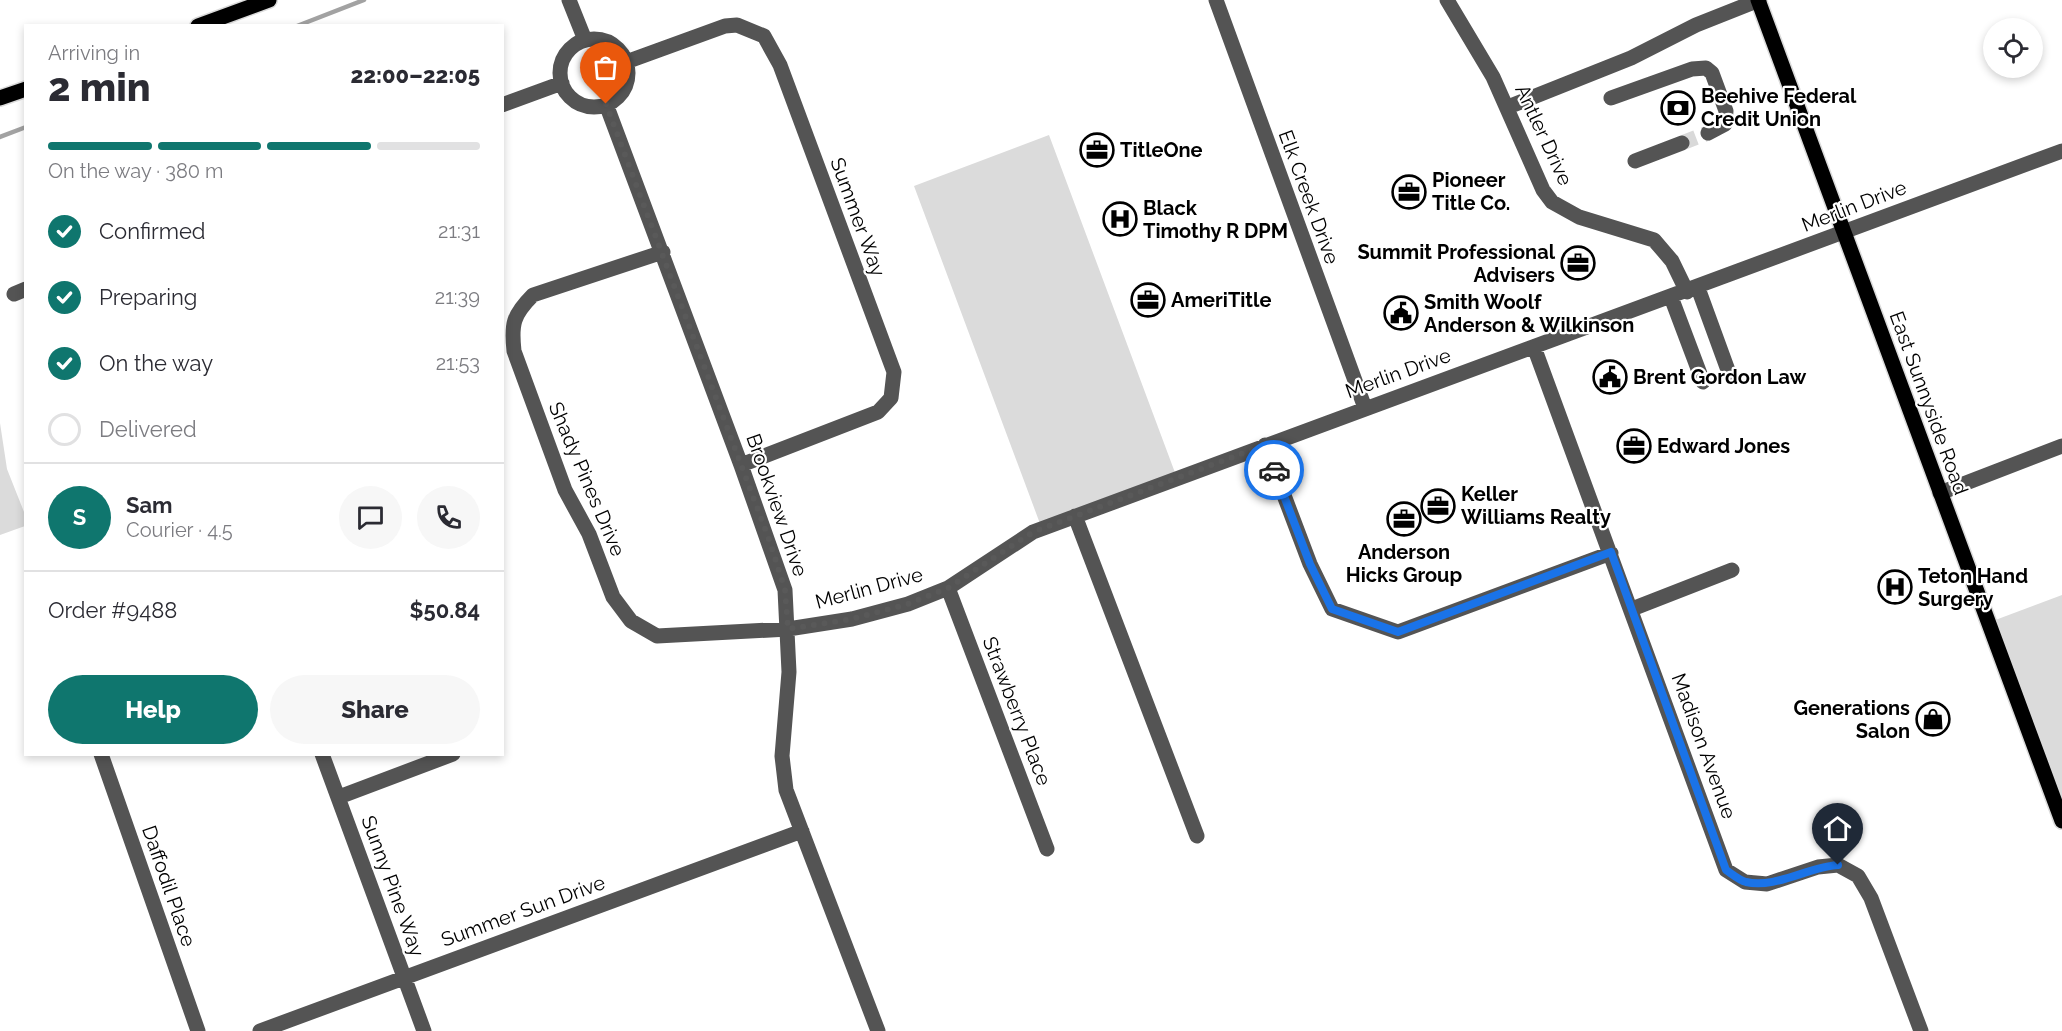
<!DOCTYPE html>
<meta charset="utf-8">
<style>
:root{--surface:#fff;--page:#f7f7f7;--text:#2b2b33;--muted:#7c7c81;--line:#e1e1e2;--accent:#0f766e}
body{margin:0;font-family:Raleway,sans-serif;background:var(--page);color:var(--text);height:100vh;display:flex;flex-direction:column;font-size:22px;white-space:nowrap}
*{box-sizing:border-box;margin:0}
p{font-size:20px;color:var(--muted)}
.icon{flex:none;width:33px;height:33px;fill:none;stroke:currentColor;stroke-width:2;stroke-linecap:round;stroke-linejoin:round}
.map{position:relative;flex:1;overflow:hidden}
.sheet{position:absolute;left:24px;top:24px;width:480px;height:732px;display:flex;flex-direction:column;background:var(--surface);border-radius:0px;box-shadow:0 3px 9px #0003}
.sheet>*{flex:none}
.fabs{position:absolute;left:1983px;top:18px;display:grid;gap:12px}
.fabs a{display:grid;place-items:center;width:60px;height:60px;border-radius:50%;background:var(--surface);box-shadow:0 3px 9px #0003;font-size:30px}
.pin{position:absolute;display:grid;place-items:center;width:51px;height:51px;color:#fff;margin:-62px -26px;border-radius:50% 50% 50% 0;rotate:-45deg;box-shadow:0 0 6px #0007}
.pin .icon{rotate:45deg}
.courier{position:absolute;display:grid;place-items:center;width:60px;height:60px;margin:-30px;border:4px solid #1a73e8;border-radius:50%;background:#fff;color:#222;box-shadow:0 2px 8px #0007}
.summary em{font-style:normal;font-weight:800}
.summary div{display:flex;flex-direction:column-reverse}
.summary{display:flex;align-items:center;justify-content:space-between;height:102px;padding:0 24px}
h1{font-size:39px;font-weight:800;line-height:45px}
.bar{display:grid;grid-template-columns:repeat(4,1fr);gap:9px 6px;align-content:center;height:72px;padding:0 24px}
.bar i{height:8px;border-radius:4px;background:var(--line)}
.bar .current{background:var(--accent)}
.bar p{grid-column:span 4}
.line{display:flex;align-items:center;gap:15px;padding:0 24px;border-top:2px solid var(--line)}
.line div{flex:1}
.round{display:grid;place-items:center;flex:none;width:63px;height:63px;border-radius:32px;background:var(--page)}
ol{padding:0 24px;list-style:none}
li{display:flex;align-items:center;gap:18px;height:66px}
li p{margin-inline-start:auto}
li .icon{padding:6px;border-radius:50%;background:var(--accent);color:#fff;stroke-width:4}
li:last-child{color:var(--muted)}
li i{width:33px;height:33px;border:3px solid var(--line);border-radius:50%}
.button{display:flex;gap:12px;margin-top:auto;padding:12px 24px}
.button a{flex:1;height:69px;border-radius:36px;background:var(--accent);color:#fff;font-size:24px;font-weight:800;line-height:69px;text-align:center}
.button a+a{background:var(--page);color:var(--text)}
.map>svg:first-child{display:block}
</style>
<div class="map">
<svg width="2062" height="1031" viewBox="0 0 2062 1031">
<rect width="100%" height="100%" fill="#fff"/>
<path fill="#dbdbdb" d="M1049,135L1177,478L1042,529L914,186Z
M0,423L7,469L26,517L25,526L0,535Z
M2062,595V818L1990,622Z"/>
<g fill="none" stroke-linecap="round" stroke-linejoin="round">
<path stroke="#a2a2a2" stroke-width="4.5" d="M297,26L364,0
M0,137L26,127"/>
<path stroke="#d9d9d9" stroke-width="15" stroke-dasharray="15 8" stroke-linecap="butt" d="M1682,143L1708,133"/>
<defs>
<path id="major" d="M1758,0L2062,821
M198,26L269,0
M0,98L26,89"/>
</defs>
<use href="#major" stroke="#dbdbdb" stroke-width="18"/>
<path stroke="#545454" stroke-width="15" d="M569,0L585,40
M1216,0L1365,408
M1447,0L1493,77L1543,190L1552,202L1579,217L1654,240L1672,261L1687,292
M560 73a34 34 0 1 1 68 0a34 34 0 1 1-68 0Z
M626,62L725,26L737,25L764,36L780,65L894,372L891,398L878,412L741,465
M1611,98L1692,69L1706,68L1712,73L1726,111L1725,124L1708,133
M606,104L741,465L785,590L789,672L782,756L786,790L878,1031
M502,105L562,83
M1508,107L1631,58L1696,25L1759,0
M1635,161L1682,143
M663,252L533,295C513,315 511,324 514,351L565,490L589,534L613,597L631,621L657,636L788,629L852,619L908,604L948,588L1033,532L2062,151
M1698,288L1729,373
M14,294L26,289
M1671,297L1703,382
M1534,347L1726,870L1745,882L1767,884L1818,867L1838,865L1858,876L1871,898L1921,1031
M1265,445L1310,564L1332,609L1398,632L1611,553
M1940,493L2062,446
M1075,516L1197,836
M948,588L1047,849
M1632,609L1732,570
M101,754L198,1031
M322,754L424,1031
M339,797L453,754
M260,1031L802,831"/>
<use href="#major" stroke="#000" stroke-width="15"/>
</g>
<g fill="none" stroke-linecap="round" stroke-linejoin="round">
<path stroke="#595959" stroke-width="6" stroke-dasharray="0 10.8" d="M606,104L770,542L785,590L788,629L852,619L908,604L948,588L1033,532L1265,445L1274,470"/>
<path stroke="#1a73e8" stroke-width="8" d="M1274,470L1310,564L1332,609L1398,632L1611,552L1726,870C1732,874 1739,880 1746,882C1775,889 1808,867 1838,865"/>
</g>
<defs>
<symbol id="bank-ring" viewBox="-11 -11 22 22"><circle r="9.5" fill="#fff" stroke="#000" stroke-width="1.5"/><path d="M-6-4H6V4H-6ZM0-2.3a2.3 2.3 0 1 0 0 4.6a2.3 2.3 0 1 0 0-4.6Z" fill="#000"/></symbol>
<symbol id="office-ring" viewBox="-11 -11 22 22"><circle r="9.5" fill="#fff" stroke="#000" stroke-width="1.5"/><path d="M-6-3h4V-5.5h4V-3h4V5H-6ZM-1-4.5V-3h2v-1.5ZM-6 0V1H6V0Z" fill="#000"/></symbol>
<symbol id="hospital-ring" viewBox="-11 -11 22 22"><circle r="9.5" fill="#fff" stroke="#000" stroke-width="1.5"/><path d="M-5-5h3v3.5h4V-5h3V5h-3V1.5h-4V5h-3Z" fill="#000"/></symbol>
<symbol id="civic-ring" viewBox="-11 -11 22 22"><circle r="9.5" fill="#fff" stroke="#000" stroke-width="1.5"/><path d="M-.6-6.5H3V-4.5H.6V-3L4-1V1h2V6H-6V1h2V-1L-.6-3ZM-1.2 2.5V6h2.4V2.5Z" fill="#000"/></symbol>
<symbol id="shop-ring" viewBox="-11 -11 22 22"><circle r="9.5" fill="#fff" stroke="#000" stroke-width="1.5"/><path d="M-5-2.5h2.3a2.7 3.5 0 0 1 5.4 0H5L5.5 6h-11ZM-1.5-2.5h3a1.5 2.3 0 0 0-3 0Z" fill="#000"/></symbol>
</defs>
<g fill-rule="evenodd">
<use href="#bank-ring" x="1659" y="89" width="38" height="38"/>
<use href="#office-ring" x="1078" y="131" width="38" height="38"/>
<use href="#office-ring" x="1390" y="173" width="38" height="38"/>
<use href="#hospital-ring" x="1101" y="200" width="38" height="38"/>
<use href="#office-ring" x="1559" y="244" width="38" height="38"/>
<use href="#office-ring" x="1129" y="281" width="38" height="38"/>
<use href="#civic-ring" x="1382" y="294" width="38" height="38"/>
<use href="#civic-ring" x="1591" y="358" width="38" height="38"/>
<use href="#office-ring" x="1615" y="427" width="38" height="38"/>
<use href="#office-ring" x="1419" y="487" width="38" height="38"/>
<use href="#office-ring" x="1385" y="500" width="38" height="38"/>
<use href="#hospital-ring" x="1876" y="568" width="38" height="38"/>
<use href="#shop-ring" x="1914" y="700" width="38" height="38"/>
</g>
<g text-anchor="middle" stroke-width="4.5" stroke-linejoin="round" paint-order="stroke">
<g font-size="20" font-weight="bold" fill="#000" stroke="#fff" text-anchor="start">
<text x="1701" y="103">Beehive Federal<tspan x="1701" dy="23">Credit Union</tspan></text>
<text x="1120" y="157">TitleOne</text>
<text x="1432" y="187">Pioneer<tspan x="1432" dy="23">Title Co.</tspan></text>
<text x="1143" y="215">Black<tspan x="1143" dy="23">Timothy R DPM</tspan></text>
<text x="1555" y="259" text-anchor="end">Summit Professional<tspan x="1555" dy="23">Advisers</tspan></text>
<text x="1171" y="307">AmeriTitle</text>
<text x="1424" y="309">Smith Woolf<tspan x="1424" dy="23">Anderson &amp; Wilkinson</tspan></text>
<text x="1633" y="384">Brent Gordon Law</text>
<text x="1657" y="453">Edward Jones</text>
<text x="1461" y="501">Keller<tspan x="1461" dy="23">Williams Realty</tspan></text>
<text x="1404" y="559" text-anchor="middle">Anderson<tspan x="1404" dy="23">Hicks Group</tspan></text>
<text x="1918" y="583">Teton Hand<tspan x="1918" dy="23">Surgery</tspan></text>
<text x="1910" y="715" text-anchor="end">Generations<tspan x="1910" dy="23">Salon</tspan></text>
</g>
<g font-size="20" fill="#000" stroke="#fff">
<text transform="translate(1544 135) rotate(65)" y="7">Antler Drive</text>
<text transform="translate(1309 197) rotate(70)" y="7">Elk Creek Drive</text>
<text transform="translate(1854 206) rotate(-21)" y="7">Merlin Drive</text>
<text transform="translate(858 217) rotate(70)" y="7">Summer Way</text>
<text transform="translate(1398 373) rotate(-20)" y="7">Merlin Drive</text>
<text transform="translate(1929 403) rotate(70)" y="7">East Sunnyside Road</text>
<text transform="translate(587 479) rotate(67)" y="7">Shady Pines Drive</text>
<text transform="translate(777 505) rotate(71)" y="7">Brookview Drive</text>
<text transform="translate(869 588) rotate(-15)" y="7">Merlin Drive</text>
<text transform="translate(1017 711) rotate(69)" y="7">Strawberry Place</text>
<text transform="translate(1704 746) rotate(70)" y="7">Madison Avenue</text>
<text transform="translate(169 886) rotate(71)" y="7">Daffodil Place</text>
<text transform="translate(393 886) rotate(70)" y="7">Sunny Pine Way</text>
<text transform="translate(523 911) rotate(-20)" y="7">Summer Sun Drive</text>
</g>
</g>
</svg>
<div class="fabs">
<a><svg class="icon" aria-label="locate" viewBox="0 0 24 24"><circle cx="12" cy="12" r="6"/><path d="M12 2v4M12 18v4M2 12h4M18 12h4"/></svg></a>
</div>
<div class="pin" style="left:606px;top:104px;background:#ea580c"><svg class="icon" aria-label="bag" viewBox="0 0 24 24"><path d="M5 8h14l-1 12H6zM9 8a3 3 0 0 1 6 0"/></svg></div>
<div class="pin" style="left:1838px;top:865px;background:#1f2937"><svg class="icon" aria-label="home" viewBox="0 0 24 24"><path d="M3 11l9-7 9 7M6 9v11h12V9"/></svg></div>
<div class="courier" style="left:1274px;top:470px"><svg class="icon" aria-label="car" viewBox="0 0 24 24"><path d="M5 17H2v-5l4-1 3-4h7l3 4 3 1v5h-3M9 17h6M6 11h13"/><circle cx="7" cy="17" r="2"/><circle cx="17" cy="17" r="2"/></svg></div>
<section class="sheet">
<div class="summary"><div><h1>2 min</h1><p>Arriving in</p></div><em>22:00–22:05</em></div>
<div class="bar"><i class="current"></i><i class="current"></i><i class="current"></i><i></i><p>On the way · 380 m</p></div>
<ol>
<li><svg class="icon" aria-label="check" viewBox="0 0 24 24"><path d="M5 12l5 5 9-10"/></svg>Confirmed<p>21:31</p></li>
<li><svg class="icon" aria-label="check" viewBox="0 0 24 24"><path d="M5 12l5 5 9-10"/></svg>Preparing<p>21:39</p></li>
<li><svg class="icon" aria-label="check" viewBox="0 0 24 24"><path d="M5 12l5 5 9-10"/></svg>On the way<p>21:53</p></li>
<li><i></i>Delivered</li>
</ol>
<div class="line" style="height:108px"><b class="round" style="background:var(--accent);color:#fff">S</b><div><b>Sam</b><p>Courier · 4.5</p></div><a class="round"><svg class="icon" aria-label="chat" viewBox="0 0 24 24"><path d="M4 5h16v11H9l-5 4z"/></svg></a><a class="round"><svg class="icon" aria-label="phone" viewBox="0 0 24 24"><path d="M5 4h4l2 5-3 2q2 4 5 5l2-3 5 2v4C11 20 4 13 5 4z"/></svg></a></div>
<div class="line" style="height:78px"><div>Order #9488</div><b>$50.84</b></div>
<div class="button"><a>Help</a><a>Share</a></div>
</section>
</div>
